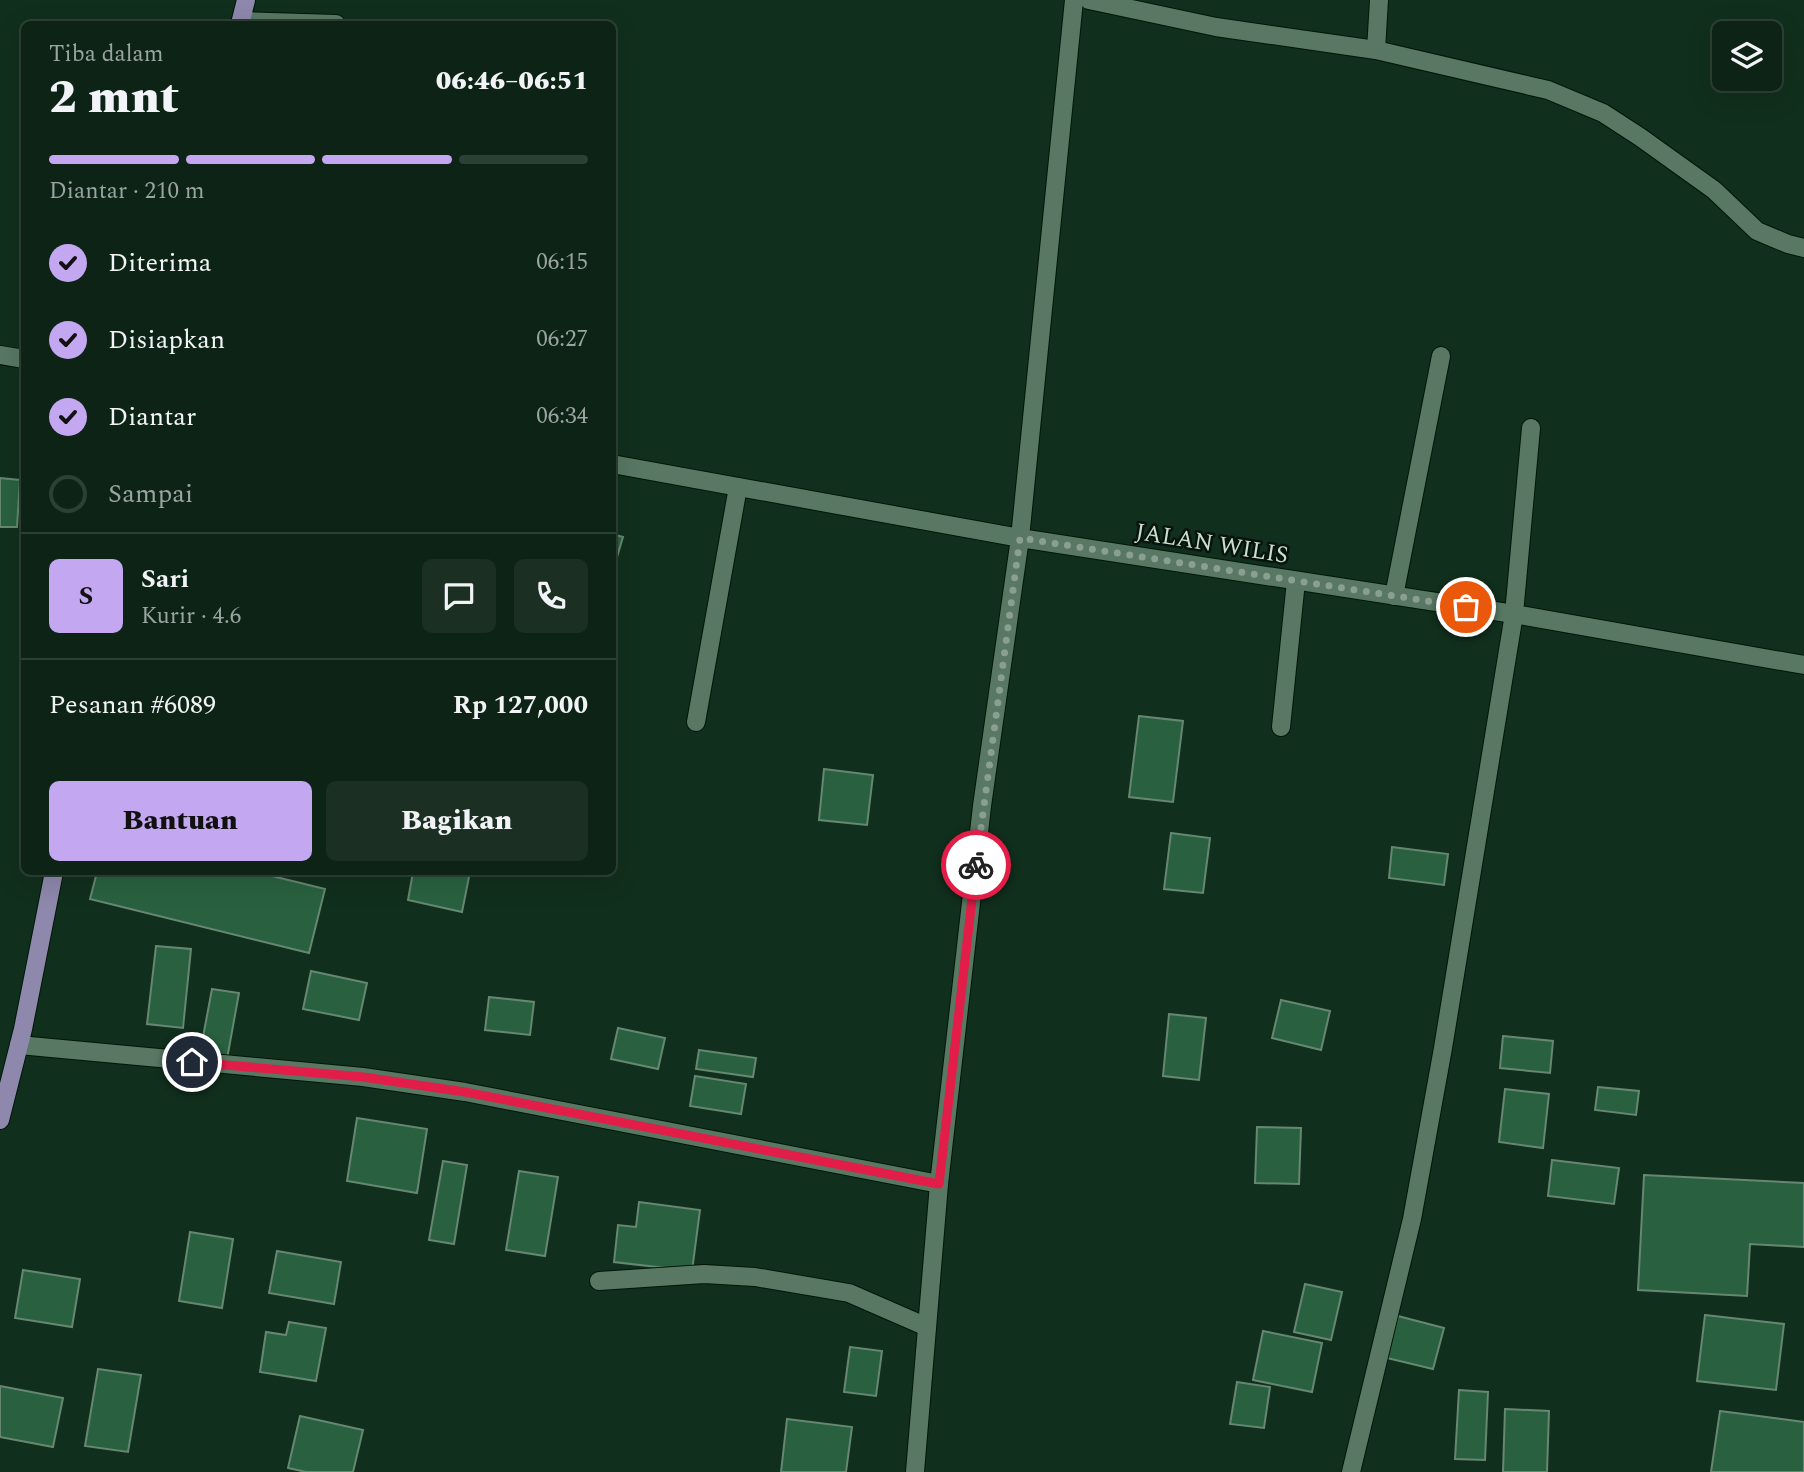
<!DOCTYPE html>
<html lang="id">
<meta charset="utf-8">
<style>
:root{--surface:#0d2316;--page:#1b2f23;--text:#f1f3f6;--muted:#9aa4a1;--line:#2d4035;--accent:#c4a7f1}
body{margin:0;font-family:Spectral,serif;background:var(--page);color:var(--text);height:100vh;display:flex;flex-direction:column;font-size:26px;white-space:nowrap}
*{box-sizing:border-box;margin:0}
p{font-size:23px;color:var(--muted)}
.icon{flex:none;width:38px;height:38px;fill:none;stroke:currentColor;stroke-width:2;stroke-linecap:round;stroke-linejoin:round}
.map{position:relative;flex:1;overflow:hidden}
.drawer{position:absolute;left:21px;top:21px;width:595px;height:854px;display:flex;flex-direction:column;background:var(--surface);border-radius:10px;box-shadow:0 7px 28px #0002,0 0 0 2px var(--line)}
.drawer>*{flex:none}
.buttons{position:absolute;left:1712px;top:21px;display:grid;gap:14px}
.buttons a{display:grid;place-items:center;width:70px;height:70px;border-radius:10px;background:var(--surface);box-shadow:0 7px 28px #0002,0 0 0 2px var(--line);font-size:35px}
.pin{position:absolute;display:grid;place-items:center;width:60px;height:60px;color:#fff;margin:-30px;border:4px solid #fff;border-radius:50%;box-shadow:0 2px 7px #0007}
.courier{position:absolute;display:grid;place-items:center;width:70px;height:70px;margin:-35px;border:5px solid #e11d48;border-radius:50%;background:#fff;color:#222;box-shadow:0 2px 9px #0007}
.head em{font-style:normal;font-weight:800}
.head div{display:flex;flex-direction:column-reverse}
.head{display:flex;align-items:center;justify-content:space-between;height:119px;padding:0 28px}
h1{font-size:46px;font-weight:800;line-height:52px}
.bar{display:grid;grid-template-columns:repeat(4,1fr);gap:10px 7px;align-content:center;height:84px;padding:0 28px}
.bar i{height:9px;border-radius:5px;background:var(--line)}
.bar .current{background:var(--accent)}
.bar p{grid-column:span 4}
.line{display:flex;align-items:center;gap:18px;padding:0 28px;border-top:2px solid var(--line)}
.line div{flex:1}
.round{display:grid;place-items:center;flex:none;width:74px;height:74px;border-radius:10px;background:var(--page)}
ol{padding:0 28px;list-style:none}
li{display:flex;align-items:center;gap:21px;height:77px}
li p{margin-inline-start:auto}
li .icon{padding:7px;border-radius:50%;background:var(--accent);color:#111;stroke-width:4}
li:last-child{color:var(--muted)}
li i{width:38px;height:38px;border:4px solid var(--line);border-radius:50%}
.primary-button{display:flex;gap:14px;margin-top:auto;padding:14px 28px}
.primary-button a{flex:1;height:80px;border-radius:10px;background:var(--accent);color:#111;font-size:28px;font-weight:800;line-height:80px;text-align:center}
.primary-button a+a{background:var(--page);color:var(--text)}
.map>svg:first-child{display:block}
</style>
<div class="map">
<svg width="1804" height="1472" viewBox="0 0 1804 1472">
<rect width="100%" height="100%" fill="#112f1d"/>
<path fill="#296140" stroke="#668771" stroke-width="2" d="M0,478L20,480L17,527H0Z
M612,534L623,537L612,574Z
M1139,716L1183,721L1173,802L1129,797Z
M824,769L873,775L867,825L819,820Z
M1171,833L1210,838L1203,893L1164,889Z
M1392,847L1448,854L1444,885L1389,878Z
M97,872H256L325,889L309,953L90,899Z
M413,872H470L462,912L408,900Z
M156,946L191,949L183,1028L147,1024Z
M311,971L367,983L359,1020L303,1009Z
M212,989L239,993L227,1059L200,1053Z
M489,997L534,1002L530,1035L485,1030Z
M1281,1000L1330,1011L1321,1050L1272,1038Z
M1169,1014L1206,1018L1199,1080L1163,1076Z
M618,1028L665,1038L658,1069L611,1059Z
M1503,1036L1553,1041L1550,1073L1500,1068Z
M699,1050L756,1058L753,1077L696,1069Z
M695,1076L746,1084L741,1114L690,1106Z
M1598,1087L1639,1091L1636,1115L1595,1110Z
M1505,1089L1549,1094L1543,1148L1499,1142Z
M357,1118L427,1129L417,1193L347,1181Z
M1257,1127L1301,1128L1299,1184L1255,1183Z
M1552,1160L1619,1168L1614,1204L1548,1196Z
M443,1161L467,1165L454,1244L429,1240Z
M519,1171L558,1177L545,1256L506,1250Z
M1644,1175L1804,1183V1247L1750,1244L1747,1296L1638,1290Z
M639,1202L700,1210L692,1271L614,1262L618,1225L636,1227Z
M190,1232L233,1239L222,1308L179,1301Z
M277,1251L341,1262L334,1304L269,1293Z
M23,1270L80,1279L72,1327L15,1318Z
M1305,1284L1342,1292L1331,1340L1294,1332Z
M1705,1315L1784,1324L1776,1390L1697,1381Z
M1398,1316L1444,1328L1433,1369L1387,1358Z
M289,1322L326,1328L316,1381L260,1372L266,1332L286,1335Z
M1263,1331L1322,1343L1312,1392L1253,1380Z
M850,1347L882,1351L876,1396L844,1392Z
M98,1369L141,1375L128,1452L85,1446Z
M1237,1382L1270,1387L1264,1428L1230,1424Z
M0,1386L63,1398L53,1447L0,1437Z
M1459,1390L1488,1392L1485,1460L1455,1459Z
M1505,1409L1549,1411L1547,1472H1503Z
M1720,1411L1804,1422V1472H1711Z
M300,1416L363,1430L353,1472H306L288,1468Z
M787,1419L852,1427L846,1472H781Z"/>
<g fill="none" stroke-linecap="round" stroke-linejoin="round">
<defs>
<path id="minor" d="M1089,0L1216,27L1376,50L1548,90L1603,113L1640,137L1714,190L1757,231L1788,244L1804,248
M241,21L336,24
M1376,50L1379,0
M1394,596L1441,356
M696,722L738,487
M1281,727L1296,581
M19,1045L363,1077L465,1092L939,1184
M599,1281L704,1274L755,1277L849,1293L927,1327
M1351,1472L1412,1219L1443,1048L1514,614L1531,428"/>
<path id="secondary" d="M0,355L24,359
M612,464L1020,538L1514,614L1804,665
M915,1472L939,1184L982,806L1020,538L1074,0"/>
<path id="primary" d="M240,24L246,0
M0,1120L23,1029L54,872"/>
</defs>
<use href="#minor" stroke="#001707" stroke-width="20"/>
<use href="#secondary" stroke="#001707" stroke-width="20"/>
<use href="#primary" stroke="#001707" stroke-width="20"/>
<use href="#minor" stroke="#587863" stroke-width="18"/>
<use href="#secondary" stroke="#587863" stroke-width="18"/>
<use href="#primary" stroke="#8d88ac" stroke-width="18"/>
</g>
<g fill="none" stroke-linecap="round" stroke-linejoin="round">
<path stroke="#8a9f91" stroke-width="7" stroke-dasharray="0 12.6" d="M976,865L1020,538L1466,607"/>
<path stroke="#e11d48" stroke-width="9" d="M192,1062L363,1077L465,1092L939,1184L976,865"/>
</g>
<g text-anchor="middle" stroke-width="5" stroke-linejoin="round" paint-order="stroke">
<g font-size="24" fill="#cbdcd0" stroke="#07140c">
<text transform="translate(1212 543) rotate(9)" y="8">JALAN WILIS</text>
</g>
</g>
</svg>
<div class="buttons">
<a><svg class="icon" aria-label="layers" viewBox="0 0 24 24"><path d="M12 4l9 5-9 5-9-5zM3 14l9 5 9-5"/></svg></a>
</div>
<div class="pin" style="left:1466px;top:607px;background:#ea580c"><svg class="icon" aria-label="bag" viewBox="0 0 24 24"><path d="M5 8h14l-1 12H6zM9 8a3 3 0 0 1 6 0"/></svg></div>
<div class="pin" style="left:192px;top:1062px;background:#1f2937"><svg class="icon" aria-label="home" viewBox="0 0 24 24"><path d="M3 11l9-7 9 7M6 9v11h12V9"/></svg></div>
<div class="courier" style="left:976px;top:865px"><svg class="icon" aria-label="bike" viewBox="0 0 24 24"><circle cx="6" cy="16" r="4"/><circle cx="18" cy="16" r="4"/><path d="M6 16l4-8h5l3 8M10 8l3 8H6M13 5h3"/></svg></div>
<section class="drawer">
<div class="head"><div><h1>2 mnt</h1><p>Tiba dalam</p></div><em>06:46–06:51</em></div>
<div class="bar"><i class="current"></i><i class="current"></i><i class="current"></i><i></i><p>Diantar · 210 m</p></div>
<ol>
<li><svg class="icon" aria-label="check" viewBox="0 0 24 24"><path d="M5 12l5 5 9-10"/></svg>Diterima<p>06:15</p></li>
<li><svg class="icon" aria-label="check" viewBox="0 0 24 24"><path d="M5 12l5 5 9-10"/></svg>Disiapkan<p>06:27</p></li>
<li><svg class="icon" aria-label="check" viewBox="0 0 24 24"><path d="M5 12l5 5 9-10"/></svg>Diantar<p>06:34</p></li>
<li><i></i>Sampai</li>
</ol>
<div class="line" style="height:126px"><b class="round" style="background:var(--accent);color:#111">S</b><div><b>Sari</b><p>Kurir · 4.6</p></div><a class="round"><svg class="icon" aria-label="chat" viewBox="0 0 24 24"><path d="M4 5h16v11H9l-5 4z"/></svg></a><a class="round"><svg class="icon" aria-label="phone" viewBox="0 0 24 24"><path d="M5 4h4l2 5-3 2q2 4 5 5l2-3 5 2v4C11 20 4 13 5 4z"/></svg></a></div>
<div class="line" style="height:91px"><div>Pesanan #6089</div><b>Rp 127,000</b></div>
<div class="primary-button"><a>Bantuan</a><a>Bagikan</a></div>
</section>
</div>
